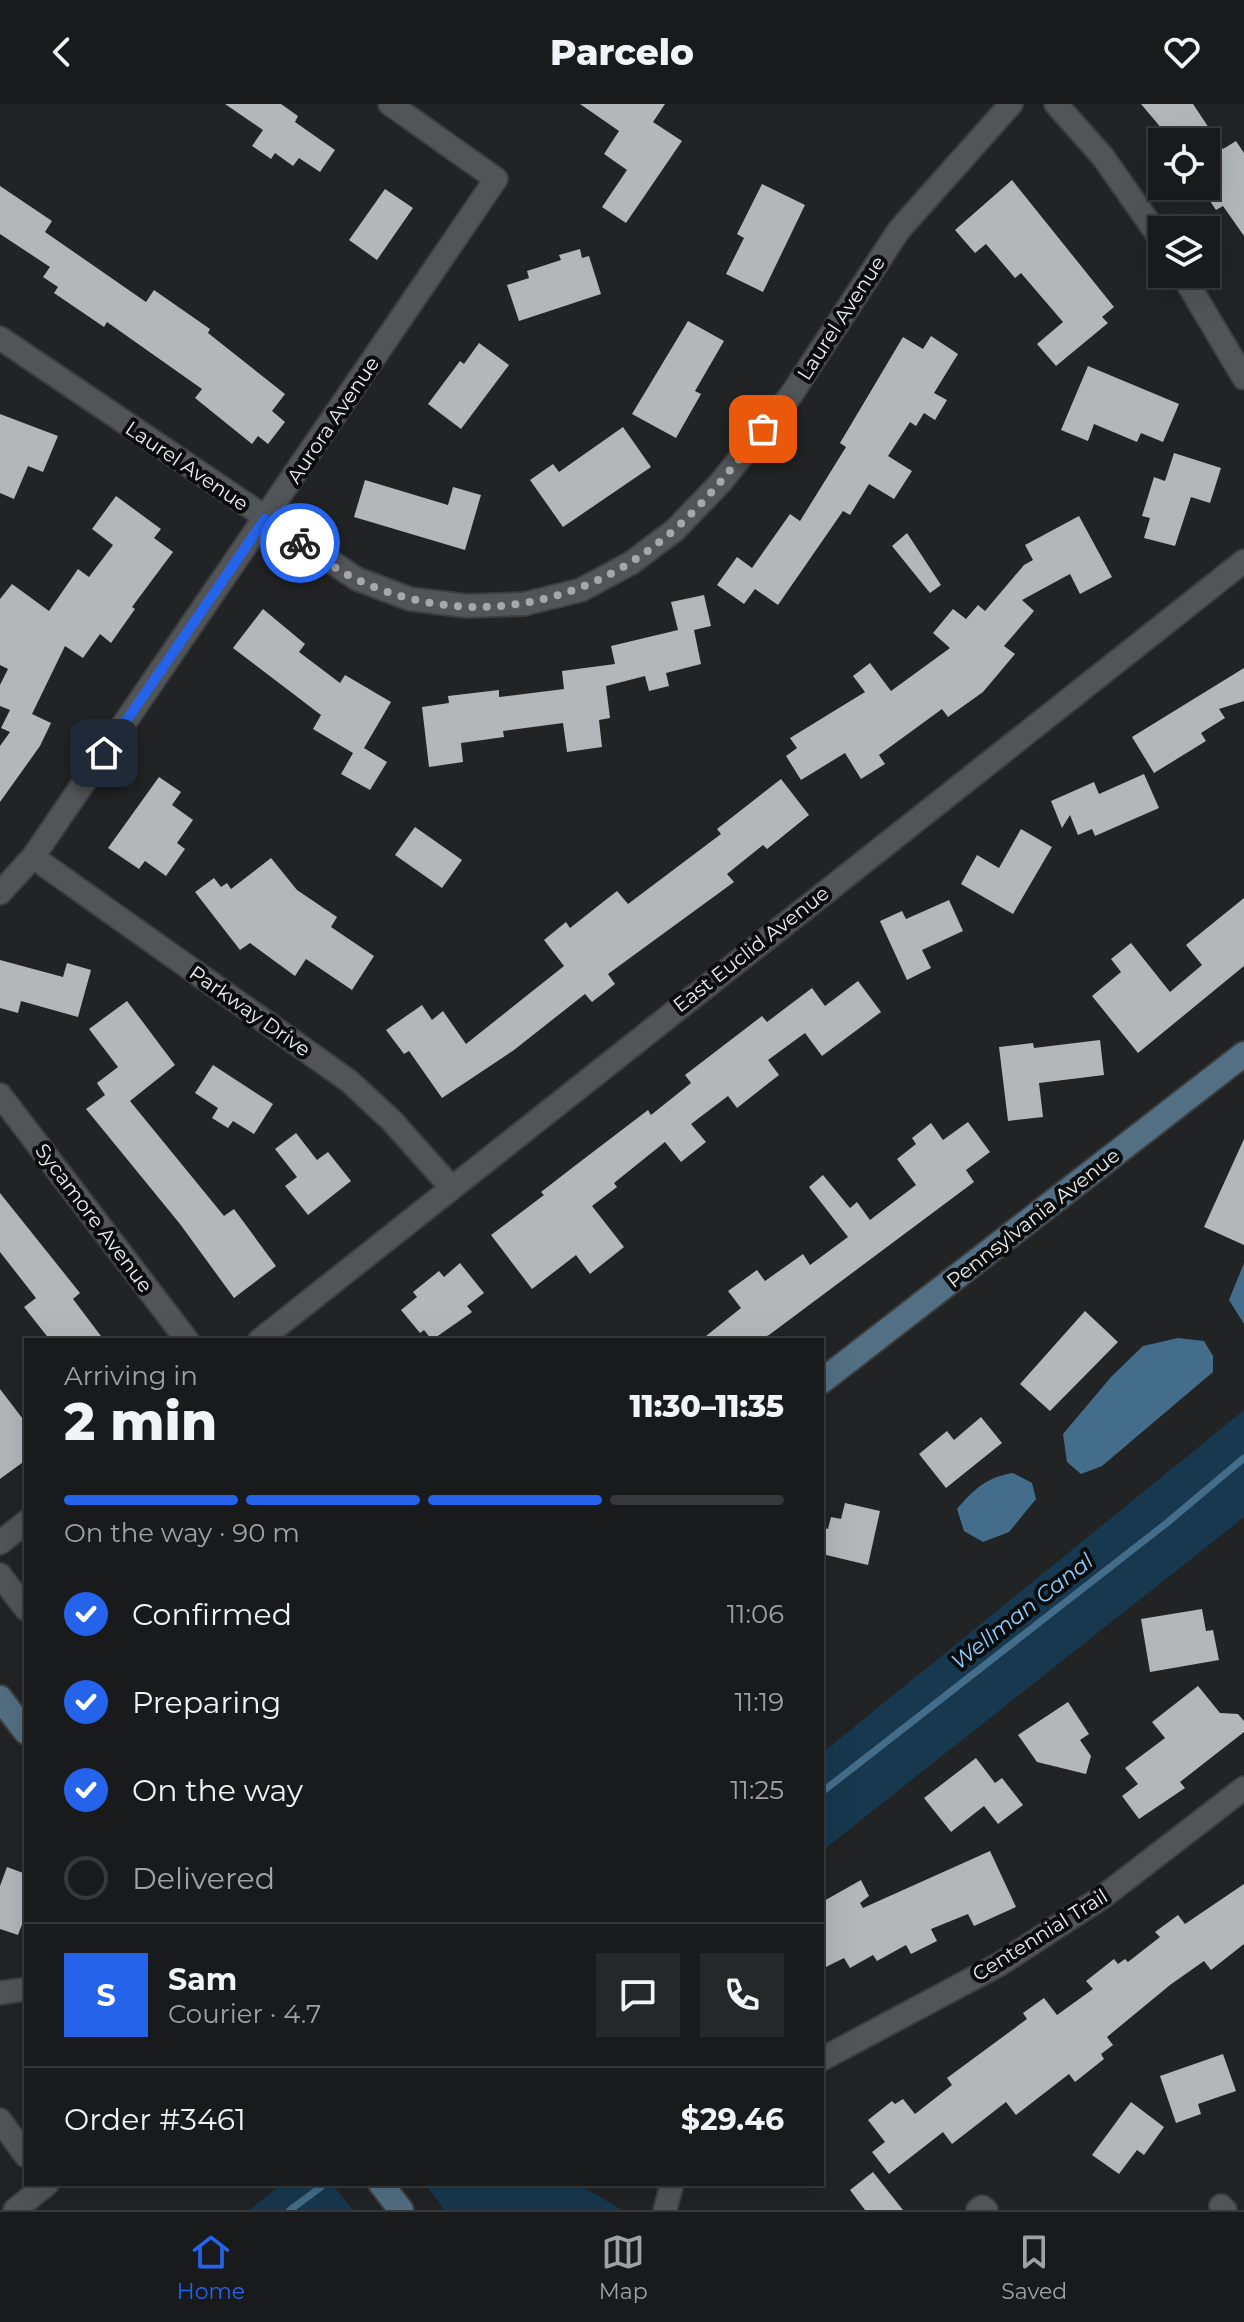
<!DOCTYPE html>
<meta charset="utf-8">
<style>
:root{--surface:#191a1c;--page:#262729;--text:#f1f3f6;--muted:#9fa1a3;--line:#37383b;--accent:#2563eb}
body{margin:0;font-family:Montserrat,sans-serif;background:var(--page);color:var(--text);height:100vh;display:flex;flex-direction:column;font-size:30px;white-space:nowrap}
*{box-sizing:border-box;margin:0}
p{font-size:26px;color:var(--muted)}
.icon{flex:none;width:44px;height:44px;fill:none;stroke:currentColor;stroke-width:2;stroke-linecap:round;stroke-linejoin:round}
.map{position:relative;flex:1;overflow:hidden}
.details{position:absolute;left:24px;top:1234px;width:800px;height:848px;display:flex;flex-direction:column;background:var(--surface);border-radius:0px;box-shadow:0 8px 32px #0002,0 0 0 2px var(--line)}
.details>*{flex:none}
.fabs{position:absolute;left:1148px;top:24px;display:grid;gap:16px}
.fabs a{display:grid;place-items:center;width:72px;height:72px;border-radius:0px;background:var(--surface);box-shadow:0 8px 32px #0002,0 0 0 2px var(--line);font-size:40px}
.pin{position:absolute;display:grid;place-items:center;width:68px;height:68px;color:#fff;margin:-34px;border-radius:16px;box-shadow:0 4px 12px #0006}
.courier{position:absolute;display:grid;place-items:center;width:80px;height:80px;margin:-40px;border:6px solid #2563eb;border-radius:50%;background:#fff;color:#222;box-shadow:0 2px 10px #0007}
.summary em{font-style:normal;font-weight:800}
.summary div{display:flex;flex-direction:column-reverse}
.summary{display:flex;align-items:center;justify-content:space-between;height:136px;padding:0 40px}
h1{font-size:52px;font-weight:800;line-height:60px}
.bar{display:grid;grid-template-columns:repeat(4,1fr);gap:12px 8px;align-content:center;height:96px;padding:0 40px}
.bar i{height:10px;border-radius:6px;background:var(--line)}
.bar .current{background:var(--accent)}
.bar p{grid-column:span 4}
.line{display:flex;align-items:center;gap:20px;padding:0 40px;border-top:2px solid var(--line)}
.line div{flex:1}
.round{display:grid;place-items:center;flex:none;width:84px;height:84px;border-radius:0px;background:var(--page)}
ol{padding:0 40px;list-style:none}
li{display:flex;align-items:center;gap:24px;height:88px}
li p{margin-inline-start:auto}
li .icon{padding:8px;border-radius:50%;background:var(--accent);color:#fff;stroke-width:4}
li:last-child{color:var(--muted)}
li i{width:44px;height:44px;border:4px solid var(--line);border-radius:50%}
header{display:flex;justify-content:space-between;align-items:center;height:104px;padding:0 40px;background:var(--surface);font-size:36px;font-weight:800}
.tabs{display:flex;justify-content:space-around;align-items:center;height:112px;border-top:2px solid var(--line);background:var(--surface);font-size:22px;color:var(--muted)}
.tabs a{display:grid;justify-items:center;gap:4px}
.tabs .current{color:var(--accent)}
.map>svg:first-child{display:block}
</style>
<header><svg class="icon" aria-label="back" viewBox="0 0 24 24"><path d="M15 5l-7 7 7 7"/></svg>Parcelo<svg class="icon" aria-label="heart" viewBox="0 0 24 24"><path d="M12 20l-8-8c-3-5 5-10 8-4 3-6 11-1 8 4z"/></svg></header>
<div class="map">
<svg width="1244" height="2106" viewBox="0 0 1244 2106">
<rect width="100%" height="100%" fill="#212325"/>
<path fill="#17384e" d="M1244,1306V1413L822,1747V1649Z
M282,2080H332L353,2106H249Z
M425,2080H578L622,2106H445Z"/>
<path fill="#446d8b" d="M1244,1159V1220L1229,1196Z
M1178,1234L1204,1237L1213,1252V1268L1102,1362L1081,1370L1067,1358L1063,1330L1111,1273L1143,1242Z
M1013,1369L1032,1379L1036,1395L1009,1428L983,1438L964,1427L957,1405C974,1385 987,1373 1013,1369Z"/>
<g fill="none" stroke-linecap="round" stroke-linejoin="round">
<path stroke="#446d8b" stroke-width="7" d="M822,1688L1168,1418L1244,1354
M290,2106L325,2080"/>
</g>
<path fill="#b4b7ba" d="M225,0H281L298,12L295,18L335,46L320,68L299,54L293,62L275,49L271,55L252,42L263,26Z
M580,0H665L653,18L682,37L626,119L602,103L627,66L604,50L619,27Z
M1141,0H1193L1223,45L1236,37L1244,49V132L1223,102L1216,106L1206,91V38H1173Z
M1012,76L1114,203L1102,213L1108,219L1056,262L1037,240L1063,218L1021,169L1015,174L986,140L975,149L955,126Z
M762,80L805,101L763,188L726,170L744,134L737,130Z
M0,82L52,117L45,128L146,198L154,186L210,225L208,229L285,290L272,307L285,318L268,340L258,332L252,340L195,294L202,285L107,218L104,223L54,189L58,183L43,173L50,163L0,130Z
M385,85L413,104L377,156L349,136Z
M580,145L582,154L589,152L601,190L519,217L507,181L529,174L527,167L561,156L559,151Z
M688,217L724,237L695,287L701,290L676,334L632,310Z
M931,232L958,250L934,289L947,296L935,316L924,309L916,322L910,318L888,352L912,367L894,395L869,380L850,411L843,407L778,501L755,485L744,500L717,481L737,453L752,464L790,410L800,417L846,343L840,339L903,233L923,245Z
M479,239L509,261L461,325L428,300L460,257L464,260Z
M1088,262L1179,300L1163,338L1141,329L1137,338L1094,320L1088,337L1061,326Z
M0,310L58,332L43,368L28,362L14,395L0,389Z
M623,323L651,363L563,423L530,376L553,360L559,368Z
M1174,349L1221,364L1210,399L1191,393L1175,442L1144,434L1150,414L1142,412L1154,373L1165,377Z
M365,376L448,401L453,383L481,391L465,446L354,413Z
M116,392L161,425L154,434L173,448L132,503L135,505L111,539L100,530L83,554L65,542L32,610L51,619L40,642L0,698V642L10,628L1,624L10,606L0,602V581L8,565L0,561V495L12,480L49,507L78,465L89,473L113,441L92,425Z
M1079,412L1112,473L1080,490L1070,470L1022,496L1034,507L1004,542L1015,550L983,588L948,613L942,605L879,651L885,660L861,675L845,649L801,676L786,652L797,644L790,634L865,588L853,572L870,559L891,587L950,544L933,529L953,505L966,515L978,501L985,507L1024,461L1033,456L1025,441Z
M907,429L941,481L930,489L892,442Z
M704,491L711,522L694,526L701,560L666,569L669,582L649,587L645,572L606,582L610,614L599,616L602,643L567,648L563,619L503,627L504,633L461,639L463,658L429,663L422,603L449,599L448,592L499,586V593L564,585L562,567L615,560L611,542L678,526L671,498Z
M263,505L305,540L299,548L340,579L345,571L391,598L364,644L387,658L370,686L341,670L353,649L313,625L321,611L233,544Z
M1244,564V597L1219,605L1225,614L1201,629L1206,637L1154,669L1132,633Z
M1144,670L1159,704L1095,732L1092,725L1078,731L1070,711L1062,724L1051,697L1094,678L1099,690Z
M159,673L181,688L172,701L193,716L177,739L185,745L166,772L145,757L139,765L108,744Z
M781,675L809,711L767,745L763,741L727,770L734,778L608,870L615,880L592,898L585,890L514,946L442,994L409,947L404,950L386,926L422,901L432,916L443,907L466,940L564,862L544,836L566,818L570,824L617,787L628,800L721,730L717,725Z
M415,723L462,756L442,784L395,751Z
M1021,725L1052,743L1013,810L961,780L977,751L999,764Z
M271,754L297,786L337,813L331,823L374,852L352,886L306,855L295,872L250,839L240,846L195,788L214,774L221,783L227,779L231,785Z
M1244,794V862L1138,949L1092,892L1121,868L1111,855L1131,839L1170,888L1202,861L1186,841Z
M949,796L963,827L922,846L931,864L907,876L880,817L902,807L906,815Z
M0,856L63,873L67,859L91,866L78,913L21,897L18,909L0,904Z
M858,877L881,908L822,952L805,929L768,956L779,971L737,1004L728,992L691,1020L706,1038L681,1058L665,1038L614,1079L617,1083L592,1102L624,1143L590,1170L576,1151L532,1185L491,1131L544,1091L541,1088L572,1064L648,1006L651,1011L691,979L685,971L762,912L767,918L812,884L825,902Z
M127,897L175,961L130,997L224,1112L234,1105L276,1162L234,1194L180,1120L86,1005L105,991L97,979L118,963L89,925Z
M1100,936L1104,971L1039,979L1043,1013L1008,1017L999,943L1033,939L1034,944Z
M213,961L273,1000L254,1030L233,1017L228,1024L212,1014L218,1004L195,989Z
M968,1018L990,1048L966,1066L974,1078L769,1231L757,1236H701L741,1204L728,1187L757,1166L765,1177L803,1150L810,1161L848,1133L809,1083L823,1071L850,1104L857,1098L870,1116L916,1081L897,1055L916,1040L912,1034L931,1019L943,1036Z
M296,1029L317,1056L328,1048L351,1077L308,1111L285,1082L297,1073L275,1045Z
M1244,1035V1141L1204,1123Z
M0,1089L80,1189L73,1195L104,1236H50L24,1203L36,1194L0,1148Z
M460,1159L484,1189L467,1202L472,1208L432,1236L424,1226L420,1229L401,1206L417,1193L413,1188L439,1167L444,1173Z
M1085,1207L1118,1238L1050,1307L1020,1280Z
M0,1285L26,1319V1356L0,1375Z
M981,1313L1002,1339L946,1384L919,1350L947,1327L954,1336Z
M845,1399L880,1407L868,1461L822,1450V1423L828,1425L831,1413L841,1415Z
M1202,1505L1206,1527L1213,1526L1219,1556L1150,1568L1141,1515Z
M1198,1582L1220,1609L1238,1610L1244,1617V1628L1180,1678L1185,1684L1139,1715L1122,1692L1138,1680L1125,1664L1165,1634L1152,1618Z
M1068,1598L1089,1630L1080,1636L1091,1652L1086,1670L1037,1658L1018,1631Z
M976,1654L995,1679L1002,1674L1023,1701L998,1720L984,1702L951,1728L924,1694Z
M990,1747L1016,1803L974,1822L968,1810L931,1825L937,1837L911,1850L906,1841L877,1857L873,1851L850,1864L844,1854L822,1865V1798L861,1776L869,1792L860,1799L863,1804Z
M7,1763L26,1770V1810L18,1831L0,1825V1782Z
M1244,1780V1840L1211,1866L1204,1857L1170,1881L1107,1933L1113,1941L1101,1950L1104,1955L1075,1978L1069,1970L1016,2011L1006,1998L952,2040L943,2028L889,2070L872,2048L885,2038L868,2016L892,1997L895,2000L903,1995L915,2010L952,1981L947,1974L1027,1915L1023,1909L1044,1894L1057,1911L1093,1885L1086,1877L1114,1855L1118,1860L1125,1855L1128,1858L1160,1833L1155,1828L1178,1811L1185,1820Z
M1223,1950L1236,1987L1198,2000L1201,2010L1176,2019L1160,1972Z
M1131,1998L1164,2023L1144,2051L1137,2046L1119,2070L1092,2051Z
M873,2068L903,2106H865L850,2086Z"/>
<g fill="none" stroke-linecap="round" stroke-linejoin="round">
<defs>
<path id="street" d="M1056,0L1103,53L1162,137
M1182,170L1244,274
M0,234L357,475L410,495L467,502L524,500L581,486L631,459L675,426L721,378L791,291L899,126L1011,0
M33,753L349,977L392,1017L450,1082
M0,789L33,753L496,75L390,0
M0,991L187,1236
M260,1236L1244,457
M0,1439L26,1418
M0,1471L26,1505
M0,1889L26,1885
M822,1955L1000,1860L1104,1792L1244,1684
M0,2016L26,2052
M1221,2102L1225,2106
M15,2106L47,2080
M665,2106L672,2080
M978,2106L982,2103L986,2106"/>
<path id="secondary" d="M822,1277L1244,950
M0,1594L26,1628
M381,2080L401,2106"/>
</defs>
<use href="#street" stroke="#3c3e40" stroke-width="26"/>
<use href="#secondary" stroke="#3c3e40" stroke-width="28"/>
<use href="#street" stroke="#525557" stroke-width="22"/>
<use href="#secondary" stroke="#536f83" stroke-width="24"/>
</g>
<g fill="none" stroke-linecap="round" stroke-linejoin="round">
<path stroke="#a5a7a8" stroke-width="8" stroke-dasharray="0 14.4" d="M300,439C318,452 336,466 356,475C465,527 586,504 674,426C708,396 735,360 763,325"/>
<path stroke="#2563eb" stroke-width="10" d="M104,649L265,415L300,439"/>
</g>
<g text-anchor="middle" stroke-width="8" stroke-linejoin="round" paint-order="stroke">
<g font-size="20" fill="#eceeef" stroke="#0b0c0d">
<text transform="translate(841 214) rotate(-57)" y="7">Laurel Avenue</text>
<text transform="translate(333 316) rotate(-56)" y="7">Aurora Avenue</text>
<text transform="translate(187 362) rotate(34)" y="7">Laurel Avenue</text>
<text transform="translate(751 845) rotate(-38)" y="7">East Euclid Avenue</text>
<text transform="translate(250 907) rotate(35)" y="7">Parkway Drive</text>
<text transform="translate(94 1114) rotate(53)" y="7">Sycamore Avenue</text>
<text transform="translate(1033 1114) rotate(-38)" y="7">Pennsylvania Avenue</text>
<text transform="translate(1040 1831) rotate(-32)" y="7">Centennial Trail</text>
</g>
<g font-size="22" font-style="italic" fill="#8dcfff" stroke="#0b0c0d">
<text transform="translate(1022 1507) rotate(-38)" y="8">Wellman Canal</text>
</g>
</g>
</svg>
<div class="fabs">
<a><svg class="icon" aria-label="locate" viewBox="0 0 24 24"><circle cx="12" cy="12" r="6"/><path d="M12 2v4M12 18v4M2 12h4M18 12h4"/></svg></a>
<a><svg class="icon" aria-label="layers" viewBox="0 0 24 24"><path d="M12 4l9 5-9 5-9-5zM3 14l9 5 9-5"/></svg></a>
</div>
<div class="pin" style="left:763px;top:325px;background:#ea580c"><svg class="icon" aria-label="bag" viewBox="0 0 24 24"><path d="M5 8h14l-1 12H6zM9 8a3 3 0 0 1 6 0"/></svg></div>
<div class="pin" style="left:104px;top:649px;background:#1f2937"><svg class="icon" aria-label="home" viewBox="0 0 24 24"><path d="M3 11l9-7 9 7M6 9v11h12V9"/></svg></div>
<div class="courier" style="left:300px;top:439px"><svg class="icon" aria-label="bike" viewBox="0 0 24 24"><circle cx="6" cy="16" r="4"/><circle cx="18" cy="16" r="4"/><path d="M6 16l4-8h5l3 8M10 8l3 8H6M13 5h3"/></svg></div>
<section class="details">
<div class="summary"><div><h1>2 min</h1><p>Arriving in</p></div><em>11:30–11:35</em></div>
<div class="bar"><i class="current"></i><i class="current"></i><i class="current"></i><i></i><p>On the way · 90 m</p></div>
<ol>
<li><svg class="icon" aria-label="check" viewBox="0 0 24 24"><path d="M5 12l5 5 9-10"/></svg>Confirmed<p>11:06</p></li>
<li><svg class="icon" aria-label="check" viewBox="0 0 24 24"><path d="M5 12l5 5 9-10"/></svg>Preparing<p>11:19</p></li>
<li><svg class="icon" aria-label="check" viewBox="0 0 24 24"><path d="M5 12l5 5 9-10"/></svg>On the way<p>11:25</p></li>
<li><i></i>Delivered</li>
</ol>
<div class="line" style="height:144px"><b class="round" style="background:var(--accent);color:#fff">S</b><div><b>Sam</b><p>Courier · 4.7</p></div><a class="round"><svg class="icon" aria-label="chat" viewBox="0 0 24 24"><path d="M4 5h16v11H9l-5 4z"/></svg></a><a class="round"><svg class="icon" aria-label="phone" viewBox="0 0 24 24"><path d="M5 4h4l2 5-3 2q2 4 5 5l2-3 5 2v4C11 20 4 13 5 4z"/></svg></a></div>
<div class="line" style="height:104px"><div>Order #3461</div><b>$29.46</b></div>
</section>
</div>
<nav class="tabs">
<a class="current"><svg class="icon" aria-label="home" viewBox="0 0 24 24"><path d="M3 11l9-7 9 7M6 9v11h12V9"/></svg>Home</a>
<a><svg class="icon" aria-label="map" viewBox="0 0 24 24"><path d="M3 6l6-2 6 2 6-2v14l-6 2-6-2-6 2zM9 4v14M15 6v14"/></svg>Map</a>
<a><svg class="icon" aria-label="saved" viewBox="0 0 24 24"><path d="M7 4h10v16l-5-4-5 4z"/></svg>Saved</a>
</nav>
